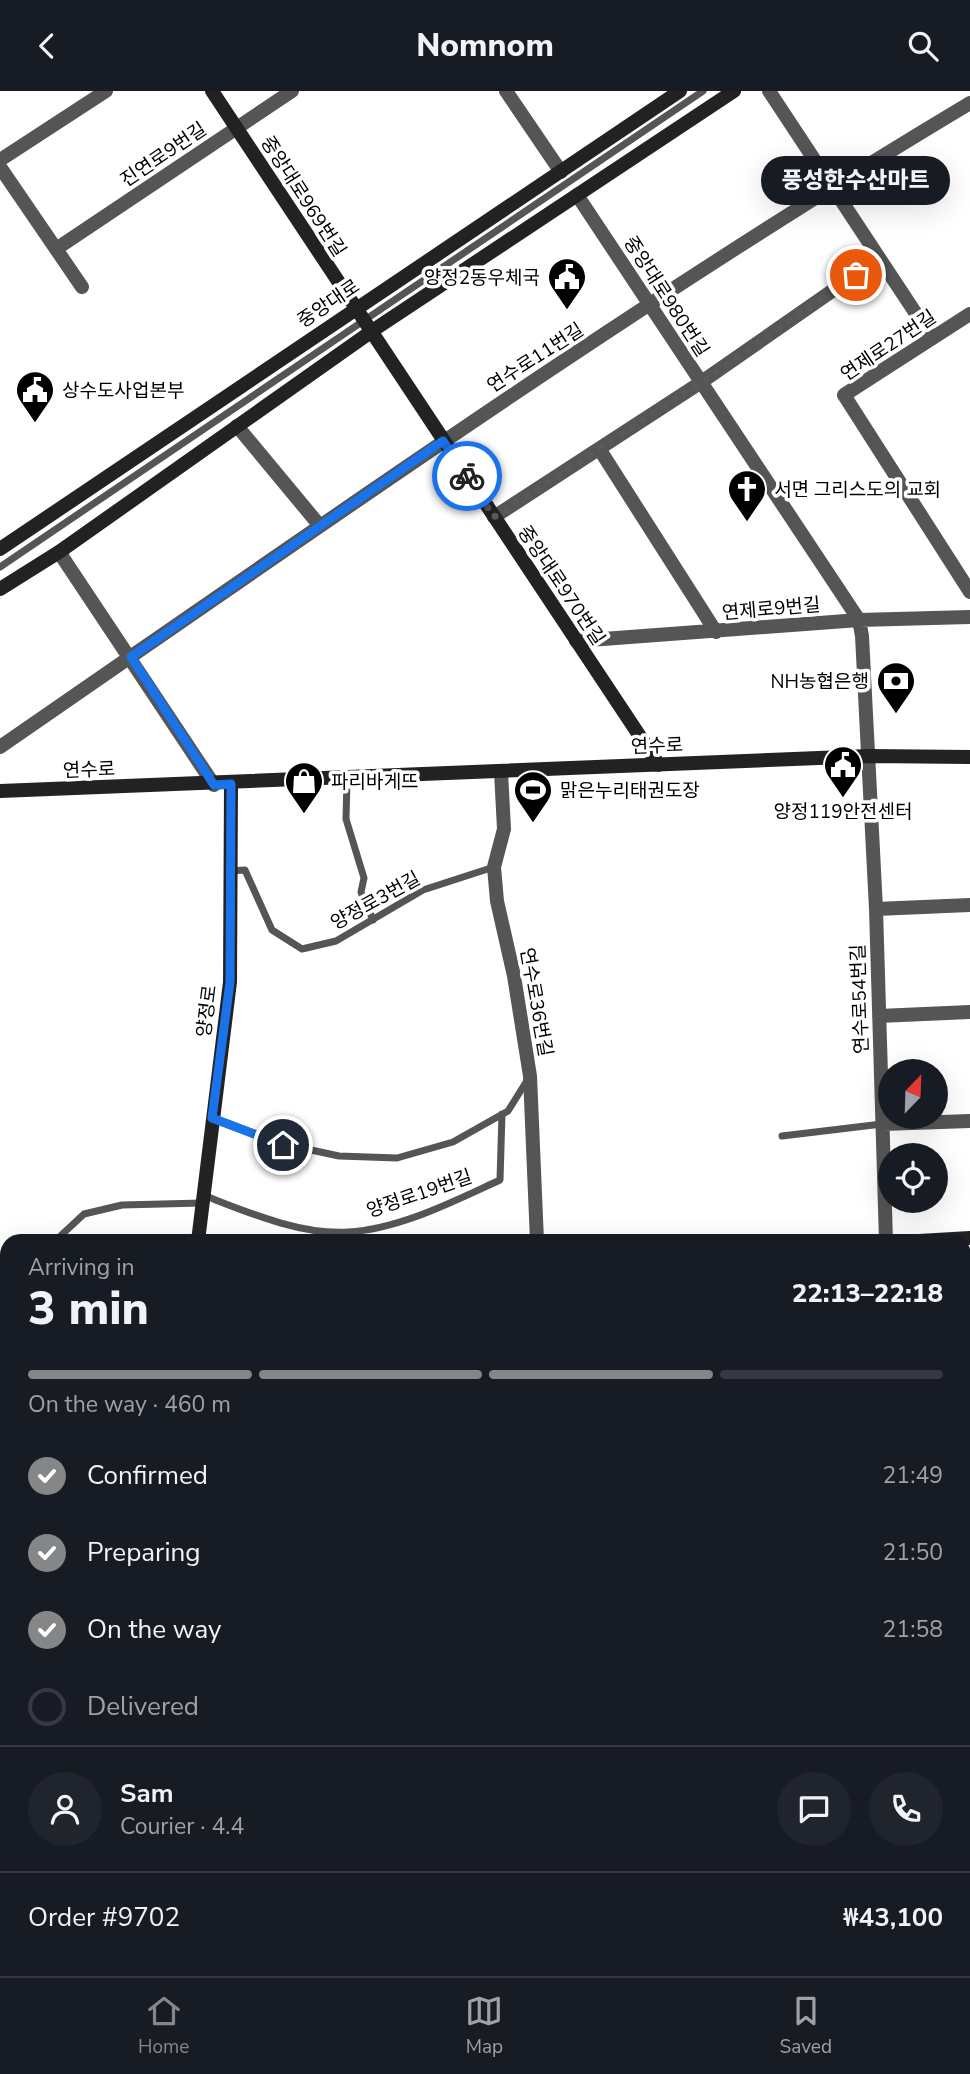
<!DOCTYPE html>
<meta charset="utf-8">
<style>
:root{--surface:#171b24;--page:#20242c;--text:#f1f3f6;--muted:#9ea1a6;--line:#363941;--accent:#858687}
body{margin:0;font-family:"Nunito Sans","Noto Sans KR",sans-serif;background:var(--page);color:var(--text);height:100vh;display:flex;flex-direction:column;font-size:26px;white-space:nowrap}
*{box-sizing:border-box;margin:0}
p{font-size:23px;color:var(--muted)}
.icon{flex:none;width:38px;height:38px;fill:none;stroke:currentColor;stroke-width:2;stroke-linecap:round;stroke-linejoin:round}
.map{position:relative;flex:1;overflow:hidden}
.side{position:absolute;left:0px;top:1143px;width:971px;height:744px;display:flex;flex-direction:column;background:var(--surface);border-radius:21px 21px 0 0;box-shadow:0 7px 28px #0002}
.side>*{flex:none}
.needle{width:46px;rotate:23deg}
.tools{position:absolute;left:878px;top:968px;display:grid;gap:14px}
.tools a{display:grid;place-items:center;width:70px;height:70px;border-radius:50%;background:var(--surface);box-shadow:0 7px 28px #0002;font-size:35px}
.pin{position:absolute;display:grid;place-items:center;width:60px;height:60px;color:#fff;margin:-30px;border:4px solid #fff;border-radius:50%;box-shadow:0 2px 7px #0007}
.courier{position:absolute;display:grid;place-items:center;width:70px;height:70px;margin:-35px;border:5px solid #1a73e8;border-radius:50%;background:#fff;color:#222;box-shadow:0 2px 9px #0007}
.bubble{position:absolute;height:49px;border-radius:24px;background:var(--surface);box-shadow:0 7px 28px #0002;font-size:23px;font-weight:800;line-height:49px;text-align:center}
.headline em{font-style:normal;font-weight:800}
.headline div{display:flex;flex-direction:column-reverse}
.headline{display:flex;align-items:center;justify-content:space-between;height:119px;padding:0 28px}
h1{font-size:46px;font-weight:800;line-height:52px}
.bar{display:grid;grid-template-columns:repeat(4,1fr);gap:10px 7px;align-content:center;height:84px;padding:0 28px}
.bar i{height:9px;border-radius:5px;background:var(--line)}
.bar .on{background:var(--accent)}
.bar p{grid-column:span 4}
.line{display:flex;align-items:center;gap:18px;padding:0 28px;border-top:2px solid var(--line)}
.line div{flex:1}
.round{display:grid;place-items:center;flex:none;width:74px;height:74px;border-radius:37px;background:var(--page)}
ol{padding:0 28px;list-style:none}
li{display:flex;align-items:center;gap:21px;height:77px}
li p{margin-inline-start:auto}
li .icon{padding:7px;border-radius:50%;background:var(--accent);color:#fff;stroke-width:4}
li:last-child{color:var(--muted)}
li i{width:38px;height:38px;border:4px solid var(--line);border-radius:50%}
header{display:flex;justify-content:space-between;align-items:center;height:91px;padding:0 28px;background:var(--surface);font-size:32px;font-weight:800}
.tab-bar{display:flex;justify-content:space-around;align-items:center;height:98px;border-top:2px solid var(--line);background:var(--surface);font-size:19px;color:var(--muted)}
.tab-bar a{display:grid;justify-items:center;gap:4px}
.tab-bar .on{color:var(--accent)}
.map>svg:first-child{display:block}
</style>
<header><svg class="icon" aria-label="back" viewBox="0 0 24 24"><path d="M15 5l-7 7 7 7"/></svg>Nomnom<svg class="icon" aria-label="search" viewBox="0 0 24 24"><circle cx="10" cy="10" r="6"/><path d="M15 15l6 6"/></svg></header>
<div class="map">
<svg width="970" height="1885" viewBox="0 0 970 1885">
<rect width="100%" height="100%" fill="#fff"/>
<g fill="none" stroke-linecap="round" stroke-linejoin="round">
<path stroke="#777" stroke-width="2.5" stroke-dasharray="2 3.5" stroke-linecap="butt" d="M964,1765L970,1722
M959,1885L962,1880"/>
<path stroke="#555" stroke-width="7" d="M0,476L703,0
M347,688L346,728L364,787L361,801L373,829
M230,780L245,779L272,839L302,858L336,850L423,799L494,776
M214,1027L283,1053L339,1065L397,1067L453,1051L508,1020L528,988
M782,1045L882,1033
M203,1104C247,1121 300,1144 348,1141C400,1138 454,1110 500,1089L502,1023
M55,1150L84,1123L122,1114L202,1112
M232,1880L233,1885
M533,1880L534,1885"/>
<path stroke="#555" stroke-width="14" d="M506,0L561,81
M769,0L932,247
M0,69L106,0
M0,76L82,196
M577,104L859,529L862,545L876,818L886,1150
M56,158L292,0
M970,223L844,304L970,501
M237,335L320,435
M600,359L716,541
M494,426L700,292L878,168
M59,461L214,694
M576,550L859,529L970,526
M0,656C319,436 637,211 970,12
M501,681L504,738L494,776L497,810L514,885L530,985L537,1150
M876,818L970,814
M879,925L970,921
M883,1033L970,1030"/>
<path stroke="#222" stroke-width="14" d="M212,0L659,674
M0,458L680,0
M0,498L59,461L375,238L734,0
M0,700L869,665L970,666
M198,1150L230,891L231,693
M919,1150L970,1147
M0,1187L7,1188
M964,1684L970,1685"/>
</g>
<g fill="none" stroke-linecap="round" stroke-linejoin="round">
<path stroke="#595959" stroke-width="7" stroke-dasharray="0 12.6" d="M467,385L494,426L700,292L856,184"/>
<path stroke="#1a73e8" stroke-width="9" d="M283,1054L212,1027L230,891L231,693L214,694L131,566L443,350L467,385"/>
</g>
<defs>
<symbol id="civic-pin" viewBox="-11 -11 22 30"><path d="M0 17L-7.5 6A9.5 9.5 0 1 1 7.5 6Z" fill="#000" stroke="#fff"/><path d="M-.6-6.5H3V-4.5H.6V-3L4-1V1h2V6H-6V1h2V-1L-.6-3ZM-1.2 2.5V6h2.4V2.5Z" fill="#fff"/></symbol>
<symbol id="church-pin" viewBox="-11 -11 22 30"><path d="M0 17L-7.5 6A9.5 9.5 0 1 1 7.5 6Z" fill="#000" stroke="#fff"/><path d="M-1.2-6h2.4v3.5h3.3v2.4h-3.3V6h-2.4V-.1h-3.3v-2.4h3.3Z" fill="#fff"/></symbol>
<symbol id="bank-pin" viewBox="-11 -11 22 30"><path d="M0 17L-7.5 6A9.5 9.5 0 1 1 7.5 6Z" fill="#000" stroke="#fff"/><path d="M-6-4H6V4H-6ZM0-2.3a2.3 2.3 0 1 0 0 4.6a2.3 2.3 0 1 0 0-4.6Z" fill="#fff"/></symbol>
<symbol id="shop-pin" viewBox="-11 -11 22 30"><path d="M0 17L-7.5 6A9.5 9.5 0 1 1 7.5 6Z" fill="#000" stroke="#fff"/><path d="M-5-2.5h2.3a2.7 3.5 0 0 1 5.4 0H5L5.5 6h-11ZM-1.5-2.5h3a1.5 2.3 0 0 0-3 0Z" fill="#fff"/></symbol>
<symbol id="stadium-pin" viewBox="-11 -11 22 30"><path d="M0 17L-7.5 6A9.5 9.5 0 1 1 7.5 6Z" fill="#000" stroke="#fff"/><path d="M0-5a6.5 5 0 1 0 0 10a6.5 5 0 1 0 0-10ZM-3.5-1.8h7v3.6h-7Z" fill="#fff"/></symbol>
</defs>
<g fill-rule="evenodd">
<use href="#civic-pin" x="545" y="164" width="44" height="60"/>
<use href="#civic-pin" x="13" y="277" width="44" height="60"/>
<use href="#church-pin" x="725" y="376" width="44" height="60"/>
<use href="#bank-pin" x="874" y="568" width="44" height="60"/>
<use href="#civic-pin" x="821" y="652" width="44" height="60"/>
<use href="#shop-pin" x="282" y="668" width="44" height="60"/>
<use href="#stadium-pin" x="511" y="677" width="44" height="60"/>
</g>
<g text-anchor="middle" stroke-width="7" stroke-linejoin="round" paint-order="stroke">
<g font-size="19" fill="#000" stroke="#fff">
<text transform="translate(163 63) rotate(-34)" y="7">진연로9번길</text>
<text transform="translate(304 105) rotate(57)" y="7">중앙대로969번길</text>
<text transform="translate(667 205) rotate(57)" y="7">중앙대로980번길</text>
<text transform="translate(328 212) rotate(-34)" y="7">중앙대로</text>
<text transform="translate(888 254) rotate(-34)" y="7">연제로27번길</text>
<text transform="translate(535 266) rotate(-33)" y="7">연수로11번길</text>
<text transform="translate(562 494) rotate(56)" y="7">중앙대로970번길</text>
<text transform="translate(771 517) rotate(-5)" y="7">연제로9번길</text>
<text transform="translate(657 654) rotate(-2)" y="7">연수로</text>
<text transform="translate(89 678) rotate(-2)" y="7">연수로</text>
<text transform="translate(375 809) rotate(-29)" y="7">양정로3번길</text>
<text transform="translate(859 908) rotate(-92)" y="7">연수로54번길</text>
<text transform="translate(537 911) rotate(80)" y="7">연수로36번길</text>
<text transform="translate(206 920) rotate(-83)" y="7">양정로</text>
<text transform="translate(419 1102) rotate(-19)" y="7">양정로19번길</text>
</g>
<g font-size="19" fill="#000" stroke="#fff" text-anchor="start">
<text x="540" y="193" text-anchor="end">양정2동우체국</text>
<text x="62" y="306">상수도사업본부</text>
<text x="774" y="405">서면 그리스도의 교회</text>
<text x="869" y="597" text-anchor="end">NH농협은행</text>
<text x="331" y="697">파리바게뜨</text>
<text x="560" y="706">맑은누리태권도장</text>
<text x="843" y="727" text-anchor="middle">양정119안전센터</text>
</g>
</g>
</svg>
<div class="tools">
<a><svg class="needle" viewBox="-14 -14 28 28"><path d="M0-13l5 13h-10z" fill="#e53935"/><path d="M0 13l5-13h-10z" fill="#9ea1a6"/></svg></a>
<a><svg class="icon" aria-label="locate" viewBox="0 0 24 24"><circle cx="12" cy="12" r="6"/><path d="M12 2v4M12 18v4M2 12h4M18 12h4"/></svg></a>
</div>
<div class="pin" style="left:856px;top:184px;background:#ea580c"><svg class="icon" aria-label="bag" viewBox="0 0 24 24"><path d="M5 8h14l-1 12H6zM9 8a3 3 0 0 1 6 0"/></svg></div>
<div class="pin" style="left:283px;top:1054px;background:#1f2937"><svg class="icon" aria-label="home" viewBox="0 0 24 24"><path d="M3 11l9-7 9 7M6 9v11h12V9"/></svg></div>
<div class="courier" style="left:467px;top:385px"><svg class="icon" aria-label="bike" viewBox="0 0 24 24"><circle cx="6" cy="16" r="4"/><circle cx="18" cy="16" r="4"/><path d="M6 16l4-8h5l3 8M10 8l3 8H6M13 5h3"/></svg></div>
<div class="bubble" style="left:761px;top:65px;width:189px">풍성한수산마트</div>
<section class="side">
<div class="headline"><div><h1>3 min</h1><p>Arriving in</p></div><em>22:13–22:18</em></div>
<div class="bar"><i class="on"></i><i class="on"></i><i class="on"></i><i></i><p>On the way · 460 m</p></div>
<ol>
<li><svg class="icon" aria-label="check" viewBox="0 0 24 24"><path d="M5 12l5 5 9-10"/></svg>Confirmed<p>21:49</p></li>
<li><svg class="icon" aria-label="check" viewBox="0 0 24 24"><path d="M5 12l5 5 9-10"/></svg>Preparing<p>21:50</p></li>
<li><svg class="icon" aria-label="check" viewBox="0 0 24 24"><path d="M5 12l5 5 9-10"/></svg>On the way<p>21:58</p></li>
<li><i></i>Delivered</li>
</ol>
<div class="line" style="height:126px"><a class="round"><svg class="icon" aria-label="person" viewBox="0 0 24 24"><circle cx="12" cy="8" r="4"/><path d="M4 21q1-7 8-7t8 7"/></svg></a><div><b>Sam</b><p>Courier · 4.4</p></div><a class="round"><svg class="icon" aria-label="chat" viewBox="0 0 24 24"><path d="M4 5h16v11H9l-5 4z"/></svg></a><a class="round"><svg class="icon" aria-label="phone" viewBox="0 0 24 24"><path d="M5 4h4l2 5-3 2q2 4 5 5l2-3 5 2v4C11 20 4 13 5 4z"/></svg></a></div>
<div class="line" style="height:91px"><div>Order #9702</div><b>₩43,100</b></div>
</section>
</div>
<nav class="tab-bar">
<a class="on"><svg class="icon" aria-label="home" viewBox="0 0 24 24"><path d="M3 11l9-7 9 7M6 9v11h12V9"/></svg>Home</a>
<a><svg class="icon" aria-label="map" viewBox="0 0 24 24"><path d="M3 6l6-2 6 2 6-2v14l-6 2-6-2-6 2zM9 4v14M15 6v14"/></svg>Map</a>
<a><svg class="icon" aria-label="saved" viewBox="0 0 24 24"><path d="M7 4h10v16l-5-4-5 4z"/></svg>Saved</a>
</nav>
